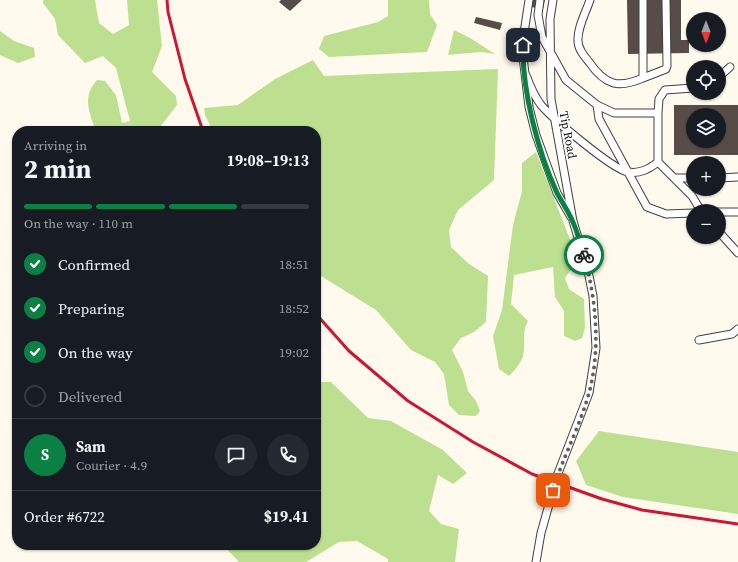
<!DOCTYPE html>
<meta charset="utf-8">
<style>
:root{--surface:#171b24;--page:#242831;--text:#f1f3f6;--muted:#9ea1a6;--line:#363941;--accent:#0b8043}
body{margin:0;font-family:"Source Serif 4",serif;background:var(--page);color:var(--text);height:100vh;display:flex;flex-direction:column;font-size:15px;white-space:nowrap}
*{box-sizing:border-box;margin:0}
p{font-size:13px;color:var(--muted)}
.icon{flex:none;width:22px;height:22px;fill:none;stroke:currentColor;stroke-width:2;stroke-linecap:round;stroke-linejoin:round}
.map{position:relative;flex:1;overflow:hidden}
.sheet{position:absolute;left:12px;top:126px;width:309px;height:424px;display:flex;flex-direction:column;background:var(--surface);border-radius:16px;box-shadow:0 1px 3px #0004}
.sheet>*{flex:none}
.needle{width:26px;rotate:180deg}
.fabs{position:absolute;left:686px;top:12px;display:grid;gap:8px}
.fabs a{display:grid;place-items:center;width:40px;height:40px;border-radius:50%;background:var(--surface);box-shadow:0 1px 3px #0004;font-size:20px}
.pin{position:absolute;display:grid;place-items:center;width:34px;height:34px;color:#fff;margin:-17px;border-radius:8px;box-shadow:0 2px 6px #0006}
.courier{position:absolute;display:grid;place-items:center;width:40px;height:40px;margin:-20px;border:3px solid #0b8043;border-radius:50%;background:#fff;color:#222;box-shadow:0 1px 5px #0007}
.summary em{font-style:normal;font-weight:700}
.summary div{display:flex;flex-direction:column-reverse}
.summary{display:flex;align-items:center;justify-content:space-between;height:68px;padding:0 12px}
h1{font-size:26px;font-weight:700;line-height:30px}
.bar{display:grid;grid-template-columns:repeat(4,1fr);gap:6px 4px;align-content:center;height:48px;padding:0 12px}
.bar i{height:5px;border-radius:3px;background:var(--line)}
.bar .current{background:var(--accent)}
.bar p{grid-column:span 4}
.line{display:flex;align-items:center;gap:10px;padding:0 12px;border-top:1px solid var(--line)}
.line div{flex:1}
.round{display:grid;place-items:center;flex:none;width:42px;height:42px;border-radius:21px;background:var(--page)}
ol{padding:0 12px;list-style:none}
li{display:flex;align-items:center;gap:12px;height:44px}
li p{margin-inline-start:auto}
li .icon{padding:4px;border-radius:50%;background:var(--accent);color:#fff;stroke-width:4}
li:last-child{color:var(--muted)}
li i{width:22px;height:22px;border:2px solid var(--line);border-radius:50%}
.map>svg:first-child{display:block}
</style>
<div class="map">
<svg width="738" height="562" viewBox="0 0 738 562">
<rect width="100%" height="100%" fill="#fffaed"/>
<path fill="#bde090" d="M43,0H95L99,23L113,34L129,25L127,0H157L162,46L152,72L176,96L177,105L157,131H93L95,129C89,111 82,97 97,80L105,81L116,95L122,123L130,121L116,68L103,56L85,63L58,35L55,19L43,3Z
M388,0H429L430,14L437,25L427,52L329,57L319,49L324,36L378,22L388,16Z
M454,30L470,38L495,54L481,52L448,55Z
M0,31L14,41L34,48L35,57L18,63L0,55Z
M313,60L324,76L498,69L494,180L458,210L449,230L451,247L469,264L488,276L486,322L474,332L461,338L452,350L463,372L468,391L476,401L480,411L476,416L459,415L449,405L444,374L435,362L411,350L376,310L316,273V131H213L205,115L204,108L238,105L275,79Z
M536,152L578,260L565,278L569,289L584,299L585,328L582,338L575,341L564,336V311L555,297L553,267L514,275L511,304L528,321C522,333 525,336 524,349C524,360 516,369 509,376L499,369L493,336L502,310L513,225L522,191V163Z
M316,382H331L368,418L391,421L443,450L467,473L453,484L438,475L429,511L441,524L459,529L455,562H388V559L357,541L339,542L306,562H239L223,545H316Z
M599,431L738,452V514L623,497L586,485L576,461Z"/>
<path fill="#574c48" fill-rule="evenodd" d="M281,0H302L290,11L279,2Z
M526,0H545L543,9L525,6Z
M627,0H681V40H689V53L628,54Z
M476,17L502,23L500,30L474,23Z
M674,105H738V155H674ZM693,115H719V141H693Z"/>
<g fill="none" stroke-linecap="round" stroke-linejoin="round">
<defs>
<path id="lane" d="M529,0L524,33L523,57L529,107L536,135L557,193L571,217
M590,0C586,12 577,28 578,41C578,49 584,56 589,62C605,85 618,89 643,78V0
M526,75C530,86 534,96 541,105C553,119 612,169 628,172C640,174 649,169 658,162V113H614L597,105L566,80L542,37L538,15L540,0
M719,77L730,67
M643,78L666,69L667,66L666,0
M597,105L599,119L647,207L666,214L693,213
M658,113L659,99L665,90L693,88
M658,162L692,196L701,211
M675,178H693
M719,178L738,177
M719,212H738
M719,232L738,253
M699,340L732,334L738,329
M536,562L541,533L557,476L589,393L596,348L593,296L588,271L573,221L551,99L550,19L553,0"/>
</defs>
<use href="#lane" stroke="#404040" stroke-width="9"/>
<use href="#lane" stroke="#fff" stroke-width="7"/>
<path stroke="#cc1633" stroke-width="3" d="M167,0L168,12L185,79L203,131
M316,314L349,351L408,401L473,442L532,474L602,499L642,510L738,524"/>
</g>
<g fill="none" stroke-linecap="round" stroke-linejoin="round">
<path stroke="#62605b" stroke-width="4" stroke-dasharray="0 7.2" d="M553,490C563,457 580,426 589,393C601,348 596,299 584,255"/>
<path stroke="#0b8043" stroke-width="5" d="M523,45C522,91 538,152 557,193C562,202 568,211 572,220C577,230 580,243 584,255"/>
</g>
<g text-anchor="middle" stroke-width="4" stroke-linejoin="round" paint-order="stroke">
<g font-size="12" fill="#0d0d0d" stroke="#fff">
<text transform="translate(568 135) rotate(79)" y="4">Tip Road</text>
</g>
</g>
</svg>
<div class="fabs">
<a><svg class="needle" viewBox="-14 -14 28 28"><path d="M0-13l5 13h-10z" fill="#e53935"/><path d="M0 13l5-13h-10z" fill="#9ea1a6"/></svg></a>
<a><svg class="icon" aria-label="locate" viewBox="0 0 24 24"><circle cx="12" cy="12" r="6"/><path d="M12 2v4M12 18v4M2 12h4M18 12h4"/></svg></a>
<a><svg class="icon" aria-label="layers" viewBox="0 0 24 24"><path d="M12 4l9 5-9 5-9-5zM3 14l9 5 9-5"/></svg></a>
<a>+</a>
<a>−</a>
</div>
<div class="pin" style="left:553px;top:490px;background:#ea580c"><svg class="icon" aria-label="bag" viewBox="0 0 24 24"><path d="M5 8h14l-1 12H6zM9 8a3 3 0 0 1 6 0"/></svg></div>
<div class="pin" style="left:523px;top:45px;background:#1f2937"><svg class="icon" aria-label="home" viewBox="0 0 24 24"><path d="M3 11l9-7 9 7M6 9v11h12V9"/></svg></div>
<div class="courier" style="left:584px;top:255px"><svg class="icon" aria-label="bike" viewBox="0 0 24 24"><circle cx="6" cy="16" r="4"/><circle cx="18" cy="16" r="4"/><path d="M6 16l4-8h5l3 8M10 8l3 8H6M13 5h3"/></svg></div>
<section class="sheet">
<div class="summary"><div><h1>2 min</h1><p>Arriving in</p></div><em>19:08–19:13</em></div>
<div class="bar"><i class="current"></i><i class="current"></i><i class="current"></i><i></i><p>On the way · 110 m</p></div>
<ol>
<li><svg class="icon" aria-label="check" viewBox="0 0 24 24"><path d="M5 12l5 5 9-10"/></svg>Confirmed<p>18:51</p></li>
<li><svg class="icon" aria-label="check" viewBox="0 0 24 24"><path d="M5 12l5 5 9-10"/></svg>Preparing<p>18:52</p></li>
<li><svg class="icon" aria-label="check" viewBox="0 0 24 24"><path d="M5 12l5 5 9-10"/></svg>On the way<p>19:02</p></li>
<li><i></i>Delivered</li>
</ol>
<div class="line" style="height:72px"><b class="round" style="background:var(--accent);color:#fff">S</b><div><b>Sam</b><p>Courier · 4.9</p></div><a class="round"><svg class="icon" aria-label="chat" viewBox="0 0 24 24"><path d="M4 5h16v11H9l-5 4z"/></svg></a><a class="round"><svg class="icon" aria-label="phone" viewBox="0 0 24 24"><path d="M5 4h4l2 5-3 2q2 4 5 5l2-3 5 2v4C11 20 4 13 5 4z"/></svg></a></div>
<div class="line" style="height:52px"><div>Order #6722</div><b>$19.41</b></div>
</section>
</div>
